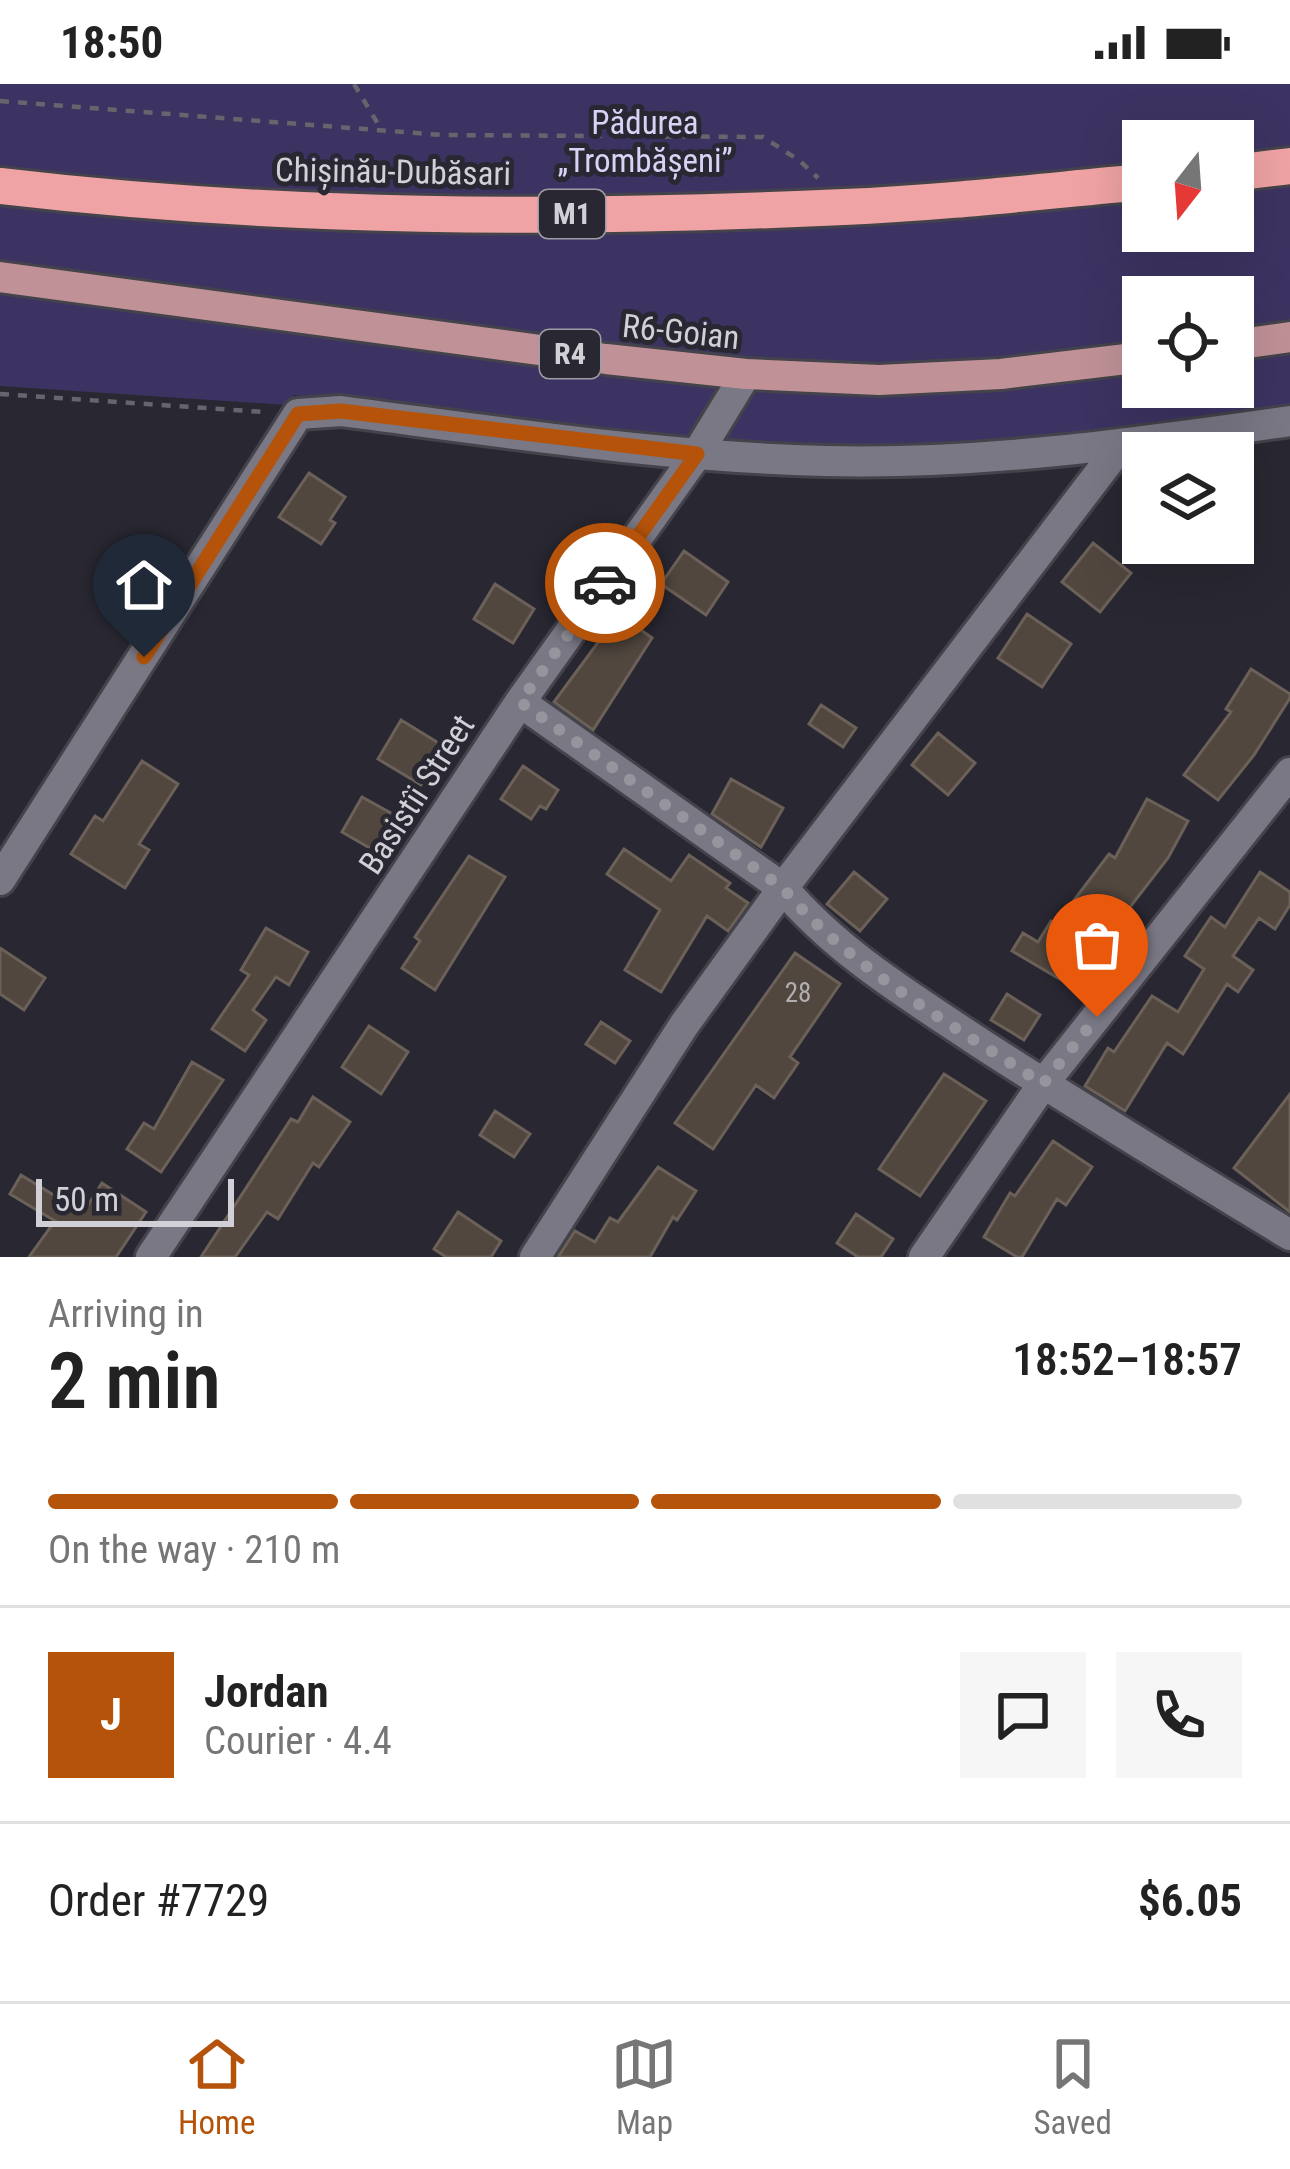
<!DOCTYPE html>
<meta charset="utf-8">
<style>
:root{--surface:#fff;--page:#f6f6f6;--text:#222;--muted:#767676;--line:#e0e0e0;--accent:#b45309}
body{margin:0;font-family:"Roboto Condensed",sans-serif;background:var(--page);color:var(--text);height:100vh;display:flex;flex-direction:column;font-size:45px;white-space:nowrap}
*{box-sizing:border-box;margin:0}
p{font-size:39px;color:var(--muted)}
.icon{flex:none;width:66px;height:66px;fill:none;stroke:currentColor;stroke-width:2;stroke-linecap:round;stroke-linejoin:round}
.map{position:relative;height:1173px;overflow:hidden}
.panel{display:flex;flex-direction:column;background:var(--surface);flex:1}
.panel>*{flex:none}
.needle{width:78px;rotate:197deg}
.controls{position:absolute;left:1122px;top:36px;display:grid;gap:24px}
.controls a{display:grid;place-items:center;width:132px;height:132px;border-radius:0px;background:var(--surface);box-shadow:0 12px 48px #0002;font-size:60px}
.scale{position:absolute;left:36px;bottom:30px;width:198px;box-sizing:border-box;padding-left:12px;border:6px solid #d1d0d7;border-top:0;font-size:33px;line-height:42px;white-space:nowrap;color:#d1d0d7;-webkit-text-stroke:9px #292832;paint-order:stroke}
.pin{position:absolute;display:grid;place-items:center;width:102px;height:102px;color:#fff;margin:-123px -51px;border-radius:50% 50% 50% 0;rotate:-45deg;box-shadow:0 0 12px #0007}
.pin .icon{rotate:45deg}
.courier{position:absolute;display:grid;place-items:center;width:120px;height:120px;margin:-60px;border:9px solid #b45309;border-radius:50%;background:#fff;color:#222;box-shadow:0 3px 15px #0007}
.overview em{font-style:normal;font-weight:600}
.overview div{display:flex;flex-direction:column-reverse}
.overview{display:flex;align-items:center;justify-content:space-between;height:204px;padding:0 48px}
h1{font-size:78px;font-weight:600;line-height:90px}
.bar{display:grid;grid-template-columns:repeat(4,1fr);gap:18px 12px;align-content:center;height:144px;padding:0 48px}
.bar i{height:15px;border-radius:9px;background:var(--line)}
.bar .current{background:var(--accent)}
.bar p{grid-column:span 4}
.line{display:flex;align-items:center;gap:30px;padding:0 48px;border-top:3px solid var(--line)}
.line div{flex:1}
.round{display:grid;place-items:center;flex:none;width:126px;height:126px;border-radius:0px;background:var(--page)}
.status{display:flex;justify-content:space-between;align-items:center;height:84px;padding:0 60px;background:var(--surface);direction:ltr}
.status svg{height:33px;fill:currentColor}
.tabs{display:flex;justify-content:space-around;align-items:center;height:168px;border-top:3px solid var(--line);background:var(--surface);font-size:33px;color:var(--muted)}
.tabs a{display:grid;justify-items:center;gap:6px}
.tabs .current{color:var(--accent)}
.map>svg:first-child{display:block}
</style>
<div class="status"><b>18:50</b><svg viewBox="0 0 49 12"><path d="M0 12V9h3v3zM5 12V6h3v6zM10 12V3h3v9zM15 12V0h3v12zM26 1h20v11H26zM47 4h2v5h-2z"/></svg></div>
<div class="map">
<svg width="1290" height="1173" viewBox="0 0 1290 1173">
<rect width="100%" height="100%" fill="#292832"/>
<path fill="#3d3362" d="M0,0H1290V66L1233,73V57H1143V83L760,113L435,114L111,101L0,88Z
M1290,95V236L1233,245V213H1143V256C1055,267 968,278 879,280C699,282 521,252 344,224C230,207 115,192 0,178V113L207,132L1143,111V147H1233V101Z
M0,206L725,302L692,362L620,358L294,311L287,321L0,302Z
M1290,263V328L997,365L714,363L753,301L1143,284V303H1233V271Z"/>
<path fill="#51473f" stroke="#6c6159" stroke-width="3" d="M309,389L345,413L330,436L335,439L321,460L279,433Z
M1093,459L1131,489L1100,528L1062,498Z
M684,467L728,498L706,531L661,500Z
M495,500L534,525L513,559L474,535Z
M619,530L652,554L593,646L554,618Z
M1027,530L1071,560L1042,603L998,574Z
M1251,585L1290,610V614L1254,671L1218,716L1184,691L1231,628L1226,625Z
M821,621L856,644L843,663L809,640Z
M401,636L445,663L421,701L378,675Z
M938,649L975,679L948,711L912,681Z
M142,677L178,700L139,760L149,766L125,804L71,770L95,732L103,737Z
M523,682L558,706L546,725L540,722L531,735L501,715Z
M731,695L783,724L761,763L712,730Z
M362,713L400,734L380,770L342,748Z
M1147,715L1188,737L1168,774L1117,840L1108,833L1068,900L1012,867L1023,849L1038,858L1051,837L1056,840L1109,770L1115,774Z
M624,765L671,797L689,771L730,799L726,804L748,819L728,847L707,832L661,908L625,886L660,826L607,790Z
M469,772L505,793L435,906L402,884L420,857L415,853Z
M854,788L887,815L860,847L827,820Z
M1260,788L1290,808V821L1275,845L1259,834L1233,872L1253,886L1238,908L1227,900L1183,970L1167,959L1125,1027L1085,1002L1108,964L1114,968L1152,912L1178,928L1204,885L1185,872L1211,833L1225,843Z
M266,844L308,868L289,901L276,893L253,926L266,936L245,967L212,945L249,891L241,886Z
M0,864L45,894L24,926L0,910Z
M795,869L840,900L790,973L798,979L774,1014L756,1001L713,1065L675,1039Z
M1007,910L1040,931L1024,956L991,936Z
M601,938L630,957L615,979L586,960Z
M369,942L408,968L381,1010L342,983Z
M192,978L223,996L161,1088L127,1065L144,1039L154,1045Z
M944,990L986,1017L920,1112L879,1085Z
M1290,1010V1128L1234,1084Z
M313,1013L350,1038L319,1083L313,1079L278,1135L267,1128L235,1173H201L291,1035L298,1038Z
M495,1027L530,1050L514,1073L480,1051Z
M1053,1057L1092,1083L1066,1121L1057,1115L1022,1173H1017L984,1153L1010,1109L1015,1112Z
M658,1083L696,1107L677,1136L673,1133L650,1173H558L575,1147L595,1158L610,1134L618,1138Z
M21,1091L83,1129L102,1099L146,1128L116,1173H29L55,1137L10,1110Z
M458,1128L501,1157L491,1173H446L434,1165Z
M856,1130L893,1155L881,1173H858L837,1159Z"/>
<g fill="none" stroke-linecap="round" stroke-linejoin="round">
<defs>
<path id="minor" d="M520,618L783,804C837,868 908,911 977,957C1080,1024 1185,1087 1290,1151
M0,796L298,330L341,327C502,348 662,373 825,377C981,381 1136,359 1290,337
M151,1173L520,618L697,370L746,290
M535,1173L684,941L783,804L1121,361
M924,1173L1043,1000L1290,689"/>
<path id="major" d="M0,193L606,275L746,290L879,296L1001,290L1143,273
M1233,261L1290,253"/>
<path id="highway" d="M1233,89L1290,82
M0,102C279,135 564,136 844,123C944,119 1044,107 1143,98"/>
</defs>
<use href="#minor" stroke="#44434b" stroke-width="36"/>
<use href="#major" stroke="#44434b" stroke-width="36"/>
<use href="#highway" stroke="#44434b" stroke-width="42"/>
<path stroke="#66656d" stroke-width="4.5" stroke-dasharray="9 9" stroke-linecap="butt" d="M354,0L381,45
M0,17L442,51L763,53L800,77L818,94
M0,310L264,328"/>
<use href="#minor" stroke="#7a7885" stroke-width="30"/>
<use href="#major" stroke="#c09298" stroke-width="30"/>
<use href="#highway" stroke="#efa3a4" stroke-width="36"/>
</g>
<g fill="none" stroke-linecap="round" stroke-linejoin="round">
<path stroke="#96959d" stroke-width="12" stroke-dasharray="0 21.6" d="M605,499L520,618L783,804C853,887 953,941 1043,1000L1097,933"/>
<path stroke="#b45309" stroke-width="15" d="M144,573L298,330L341,327L697,370L605,499"/>
</g>
<g text-anchor="middle" stroke-width="10" stroke-linejoin="round" paint-order="stroke">
<g font-size="27" fill="#b1aeb1">
<text x="798" y="918">28</text>
</g>
<g fill="#292832" stroke="#9f9ea6" stroke-width="3">
<rect x="539" y="106" width="66" height="48" rx="9"/>
<rect x="540" y="246" width="60" height="48" rx="9"/>
</g>
<g font-size="30" font-weight="bold" fill="#d1d0d7">
<text x="572" y="140">M1</text>
<text x="570" y="280">R4</text>
</g>
<g font-size="33" fill="#d8d3f6" stroke="#292832">
<text x="645" y="50">Pădurea<tspan x="645" dy="38">„Trombășeni”</tspan></text>
</g>
<g font-size="33" fill="#d1d0d7" stroke="#292832">
<text transform="translate(393 87) rotate(1)" y="12">Chișinău-Dubăsari</text>
<text transform="translate(681 247) rotate(6)" y="12">R6-Goian</text>
<text transform="translate(416 710) rotate(-57)" y="12">Basistîi Street</text>
</g>
</g>
</svg>
<div class="controls">
<a><svg class="needle" viewBox="-14 -14 28 28"><path d="M0-13l5 13h-10z" fill="#e53935"/><path d="M0 13l5-13h-10z" fill="#767676"/></svg></a>
<a><svg class="icon" aria-label="locate" viewBox="0 0 24 24"><circle cx="12" cy="12" r="6"/><path d="M12 2v4M12 18v4M2 12h4M18 12h4"/></svg></a>
<a><svg class="icon" aria-label="layers" viewBox="0 0 24 24"><path d="M12 4l9 5-9 5-9-5zM3 14l9 5 9-5"/></svg></a>
</div>
<div class="scale">50 m</div>
<div class="pin" style="left:1097px;top:933px;background:#ea580c"><svg class="icon" aria-label="bag" viewBox="0 0 24 24"><path d="M5 8h14l-1 12H6zM9 8a3 3 0 0 1 6 0"/></svg></div>
<div class="pin" style="left:144px;top:573px;background:#1f2937"><svg class="icon" aria-label="home" viewBox="0 0 24 24"><path d="M3 11l9-7 9 7M6 9v11h12V9"/></svg></div>
<div class="courier" style="left:605px;top:499px"><svg class="icon" aria-label="car" viewBox="0 0 24 24"><path d="M5 17H2v-5l4-1 3-4h7l3 4 3 1v5h-3M9 17h6M6 11h13"/><circle cx="7" cy="17" r="2"/><circle cx="17" cy="17" r="2"/></svg></div>
</div>
<section class="panel">
<div class="overview"><div><h1>2 min</h1><p>Arriving in</p></div><em>18:52–18:57</em></div>
<div class="bar"><i class="current"></i><i class="current"></i><i class="current"></i><i></i><p>On the way · 210 m</p></div>
<div class="line" style="height:216px"><b class="round" style="background:var(--accent);color:#fff">J</b><div><b>Jordan</b><p>Courier · 4.4</p></div><a class="round"><svg class="icon" aria-label="chat" viewBox="0 0 24 24"><path d="M4 5h16v11H9l-5 4z"/></svg></a><a class="round"><svg class="icon" aria-label="phone" viewBox="0 0 24 24"><path d="M5 4h4l2 5-3 2q2 4 5 5l2-3 5 2v4C11 20 4 13 5 4z"/></svg></a></div>
<div class="line" style="height:156px"><div>Order #7729</div><b>$6.05</b></div>
</section>
<nav class="tabs">
<a class="current"><svg class="icon" aria-label="home" viewBox="0 0 24 24"><path d="M3 11l9-7 9 7M6 9v11h12V9"/></svg>Home</a>
<a><svg class="icon" aria-label="map" viewBox="0 0 24 24"><path d="M3 6l6-2 6 2 6-2v14l-6 2-6-2-6 2zM9 4v14M15 6v14"/></svg>Map</a>
<a><svg class="icon" aria-label="saved" viewBox="0 0 24 24"><path d="M7 4h10v16l-5-4-5 4z"/></svg>Saved</a>
</nav>
